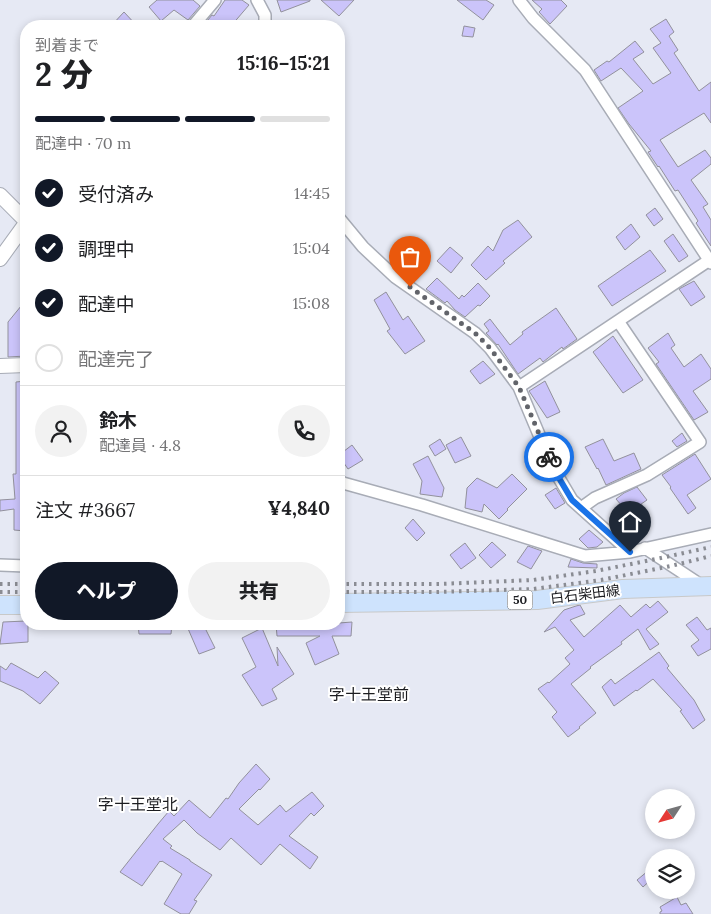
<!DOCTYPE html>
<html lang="ja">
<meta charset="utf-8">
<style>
:root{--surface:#fff;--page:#f2f2f2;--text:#202124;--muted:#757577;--line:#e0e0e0;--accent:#111827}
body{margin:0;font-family:Lora,"Noto Sans JP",serif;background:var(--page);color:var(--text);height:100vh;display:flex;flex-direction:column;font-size:19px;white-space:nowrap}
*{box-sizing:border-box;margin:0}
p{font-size:16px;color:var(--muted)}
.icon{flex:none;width:28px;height:28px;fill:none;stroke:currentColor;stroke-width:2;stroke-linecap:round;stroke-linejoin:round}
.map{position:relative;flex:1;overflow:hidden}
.details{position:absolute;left:20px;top:20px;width:325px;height:610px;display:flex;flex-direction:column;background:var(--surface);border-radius:20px;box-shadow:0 2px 8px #0003}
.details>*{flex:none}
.needle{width:32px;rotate:234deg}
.tools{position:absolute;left:645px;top:789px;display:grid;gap:10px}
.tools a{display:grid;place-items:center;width:50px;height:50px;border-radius:50%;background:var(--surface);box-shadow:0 2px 8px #0003;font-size:25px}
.pin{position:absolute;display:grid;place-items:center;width:42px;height:42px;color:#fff;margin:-51px -21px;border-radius:50% 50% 50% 0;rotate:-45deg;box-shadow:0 0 5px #0007}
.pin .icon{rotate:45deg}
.courier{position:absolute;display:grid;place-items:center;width:50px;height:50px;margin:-25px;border:4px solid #1a73e8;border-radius:50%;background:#fff;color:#222;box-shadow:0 1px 6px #0007}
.headline em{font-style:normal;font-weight:800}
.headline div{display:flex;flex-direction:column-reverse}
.headline{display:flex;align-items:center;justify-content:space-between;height:85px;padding:0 15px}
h1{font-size:32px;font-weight:800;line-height:38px}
.bar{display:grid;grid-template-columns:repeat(4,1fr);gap:8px 5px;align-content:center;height:60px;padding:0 15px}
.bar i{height:6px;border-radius:4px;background:var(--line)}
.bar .current{background:var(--accent)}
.bar p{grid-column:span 4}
.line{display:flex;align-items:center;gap:12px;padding:0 15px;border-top:1px solid var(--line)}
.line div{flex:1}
.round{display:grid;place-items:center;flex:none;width:52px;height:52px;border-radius:26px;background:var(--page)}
ol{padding:0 15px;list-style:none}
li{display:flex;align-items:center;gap:15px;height:55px}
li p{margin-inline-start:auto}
li .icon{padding:5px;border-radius:50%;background:var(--accent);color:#fff;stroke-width:4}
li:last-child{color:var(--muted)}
li i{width:28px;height:28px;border:2px solid var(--line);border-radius:50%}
.button{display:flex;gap:10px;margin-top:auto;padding:10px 15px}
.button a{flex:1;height:58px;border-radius:30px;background:var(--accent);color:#fff;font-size:20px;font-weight:800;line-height:58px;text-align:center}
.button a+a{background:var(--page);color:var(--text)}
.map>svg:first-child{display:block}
</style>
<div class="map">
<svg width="711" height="914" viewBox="0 0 711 914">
<rect width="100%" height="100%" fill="#e6e9f4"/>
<path fill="#cbc4fa" stroke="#92919c" d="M157,0H193L200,6L188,20L174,10L161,21L149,7Z
M225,0H242L249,5L231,26H203L212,15L214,16Z
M277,0H310V1L281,12Z
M321,0H354L339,16Z
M457,0H486L494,5L483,20Z
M532,0H561L567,6L550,24L539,12L542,9Z
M124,12L137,26H111Z
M666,19L674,32L669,36L678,50L674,53L699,91L711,82V123L704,113L660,140L678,167L705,150L711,158V164L691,180L708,204L703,207L711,220V246L696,223L698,221L678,190L675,191L659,166L658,167L648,152L651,151L629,124L618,108L643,91L621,68L601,81L594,70L607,61L609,62L635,41L644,52L633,59L653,84L671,73L653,48L661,43L650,29Z
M464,26L475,28L473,37L462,36Z
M655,208L663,219L654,226L646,215Z
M518,220L532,237L503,261L505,263L486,280L471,265L488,246L493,251L503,230Z
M631,224L640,237L625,250L616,237Z
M673,234L688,256L679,262L664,241Z
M450,247L463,258L451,273L437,261Z
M650,250L666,271L612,306L598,286Z
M437,278L459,299L462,295L464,297L478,283L490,296L480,306L478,305L465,317L455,310L447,301L445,303L426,289Z
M694,281L705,297L691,306L679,289Z
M386,292L403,320L408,316L425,341L405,354L387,331L390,329L374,300Z
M26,300V356L8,357V322Z
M556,308L577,339L563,349L562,347L543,362L540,358L518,374L498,344L497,345L486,333L489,331L484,324L490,319L510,345L523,334L522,332Z
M668,333L675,345L671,348L684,367L701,354L711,369V379L693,391L708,412L694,420L656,364L659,362L648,348Z
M613,336L643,380L623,393L593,352Z
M483,361L495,374L480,384L470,371Z
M26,381V531L14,530V509L0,511V500L15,499L13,474H16V382Z
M545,381L560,412L547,418L529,391Z
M682,433L687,441L677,447L672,441Z
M461,437L471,456L455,463L446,445Z
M440,439L446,449L435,456L429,446Z
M603,439L614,461L634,453L641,469L606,485L598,468L597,469L585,447Z
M352,445L363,460L348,469L339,456V455Z
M695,454L711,479L687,495L696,508L688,514L670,488L671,487L662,475Z
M428,456L444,488L442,497L420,494L422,481L413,464Z
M512,474L527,489L507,509L508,510L499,519L484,504L482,512L465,508L467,488L477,478L497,488Z
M637,487L647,500L628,513L616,499L624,493Z
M556,488L565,503L555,509L545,495Z
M413,519L425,533L417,541L405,528Z
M589,530L603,542L597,547L588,548L579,539Z
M492,542L506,555L491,568L479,555Z
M465,543L476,558L461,569L450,555Z
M528,546L542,551L531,569L517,562Z
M571,559L583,563L597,564V568L568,567Z
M658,601L668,612L646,629L659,644L650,650L638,629L621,642L622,644L590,667L591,668L571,684L596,713L579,727L580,728L568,737L552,717L557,712L538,689L548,682L549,683L570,664L565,658L574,650L555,627L544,632L564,610L576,606L580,605L585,614L570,620L584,637L620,605L631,617L646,604L650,608Z
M697,617L707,630L711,628V649L698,656L691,646L699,640L686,625Z
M26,621V624H28V642L0,644L3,622Z
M352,622L351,636H332L339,654L315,665L306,643L320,636H277L276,624H339V623Z
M138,624H172L171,634H139Z
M186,624H203L215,648L199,654Z
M262,628L278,666L277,647L294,674L272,689L277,699L262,706L242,675L256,667L242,638Z
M659,652L669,666L667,668L694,700L705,720L693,729L680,711L682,710L653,679L637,691L636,690L614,706L602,687L611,679L615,684Z
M11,663L38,678L45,671L59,683L40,704L23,691L0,681V666L6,670Z
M256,764L270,779L260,790L259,789L239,809L258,825L280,805L286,812L312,792L324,806L314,816L311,813L289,836L318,857L310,869L280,844L261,865L231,838L220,850L197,833L184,820L163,839L172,846L170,848L190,860V861L212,875L194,900L197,901L189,914H181L164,904L182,874L162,861L161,862L160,861L142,886L120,872L158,824L169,811L174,816L189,800L210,818L226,798L228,799L239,783Z
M654,866V877L643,887L637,880Z
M677,897L681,905L686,903L693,914H660V912L662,911L660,907Z"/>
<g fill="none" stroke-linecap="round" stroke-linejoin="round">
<defs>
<path id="minor" d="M257,0L265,15V26
M519,0L533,18L585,70L711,263
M193,26L215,0
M339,218L363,247L395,277L475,333L490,348L519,387L553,468L572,500L630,552
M519,387L711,259
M339,480L343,483L422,505L585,556L630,552L711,534
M581,508L595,498L647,475L700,442L618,321
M645,548L701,585
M0,565L26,566"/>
<path id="tertiary" d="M0,195L26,221
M0,259L26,223
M0,366L26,365"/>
<path id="primary" d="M339,603L537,600L623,589L711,586
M0,605H26"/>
</defs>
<use href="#minor" stroke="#a8acb6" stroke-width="14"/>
<use href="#tertiary" stroke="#a8acb6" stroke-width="16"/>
<use href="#primary" stroke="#c8c9c9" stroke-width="20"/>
<use href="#minor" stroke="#fff" stroke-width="11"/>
<use href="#tertiary" stroke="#fff" stroke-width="14"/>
<use href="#primary" stroke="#cee3fd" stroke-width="18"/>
<path stroke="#8a8c93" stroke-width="4" stroke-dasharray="2.5 5" stroke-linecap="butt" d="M0,584H26
M339,584H439L533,580L596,571L661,558L711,547
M0,592H26
M339,592H438L533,589L601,580L671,566L711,556"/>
</g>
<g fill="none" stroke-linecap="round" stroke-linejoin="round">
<path stroke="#62646a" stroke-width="5" stroke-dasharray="0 9" d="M410,287L475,333L490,348L519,387L549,457"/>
<path stroke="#1a73e8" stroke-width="6" d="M549,457L553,468L572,500L630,552"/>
</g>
<g text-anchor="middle" stroke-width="4" stroke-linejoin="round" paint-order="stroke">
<rect fill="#fff" stroke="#5f6063" stroke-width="1" x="507.5" y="590.5" width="25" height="19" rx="4"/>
<g font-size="12" font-weight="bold" fill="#1b1c20">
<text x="520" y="604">50</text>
</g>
<g font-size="14" fill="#1b1c20" stroke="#fff">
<text transform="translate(585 594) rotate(-7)" y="5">白石柴田線</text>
</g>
<g font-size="16" fill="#1b1c20" stroke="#fff">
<text x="369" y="700">字十王堂前</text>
<text x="138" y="810">字十王堂北</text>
</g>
</g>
</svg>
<div class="tools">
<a><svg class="needle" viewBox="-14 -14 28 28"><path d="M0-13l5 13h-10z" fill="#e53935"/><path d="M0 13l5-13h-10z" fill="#757577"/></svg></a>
<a><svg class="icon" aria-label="layers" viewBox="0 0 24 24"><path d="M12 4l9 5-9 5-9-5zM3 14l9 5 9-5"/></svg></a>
</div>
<div class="pin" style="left:410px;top:287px;background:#ea580c"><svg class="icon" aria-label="bag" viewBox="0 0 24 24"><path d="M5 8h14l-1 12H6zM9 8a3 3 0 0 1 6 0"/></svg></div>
<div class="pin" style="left:630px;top:552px;background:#1f2937"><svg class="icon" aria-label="home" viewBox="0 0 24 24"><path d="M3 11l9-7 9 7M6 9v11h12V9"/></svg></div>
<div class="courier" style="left:549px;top:457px"><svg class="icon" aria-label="bike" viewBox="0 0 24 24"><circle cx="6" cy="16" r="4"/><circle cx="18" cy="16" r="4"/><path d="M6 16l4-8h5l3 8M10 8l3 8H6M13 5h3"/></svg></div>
<section class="details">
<div class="headline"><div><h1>2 分</h1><p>到着まで</p></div><em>15:16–15:21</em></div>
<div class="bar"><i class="current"></i><i class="current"></i><i class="current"></i><i></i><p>配達中 · 70 m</p></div>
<ol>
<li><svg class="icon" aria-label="check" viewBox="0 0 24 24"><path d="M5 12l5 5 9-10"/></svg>受付済み<p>14:45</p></li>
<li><svg class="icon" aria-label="check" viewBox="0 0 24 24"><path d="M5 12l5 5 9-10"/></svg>調理中<p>15:04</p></li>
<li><svg class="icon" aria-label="check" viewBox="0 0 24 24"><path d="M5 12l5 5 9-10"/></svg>配達中<p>15:08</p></li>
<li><i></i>配達完了</li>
</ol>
<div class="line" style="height:90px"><a class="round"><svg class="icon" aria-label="person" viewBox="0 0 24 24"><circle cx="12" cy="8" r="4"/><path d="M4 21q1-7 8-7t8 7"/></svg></a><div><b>鈴木</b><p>配達員 · 4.8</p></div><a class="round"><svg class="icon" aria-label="phone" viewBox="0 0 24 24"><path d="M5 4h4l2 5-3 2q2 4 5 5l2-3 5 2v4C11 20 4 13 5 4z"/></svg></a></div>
<div class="line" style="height:65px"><div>注文 #3667</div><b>¥4,840</b></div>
<div class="button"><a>ヘルプ</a><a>共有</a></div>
</section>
</div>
